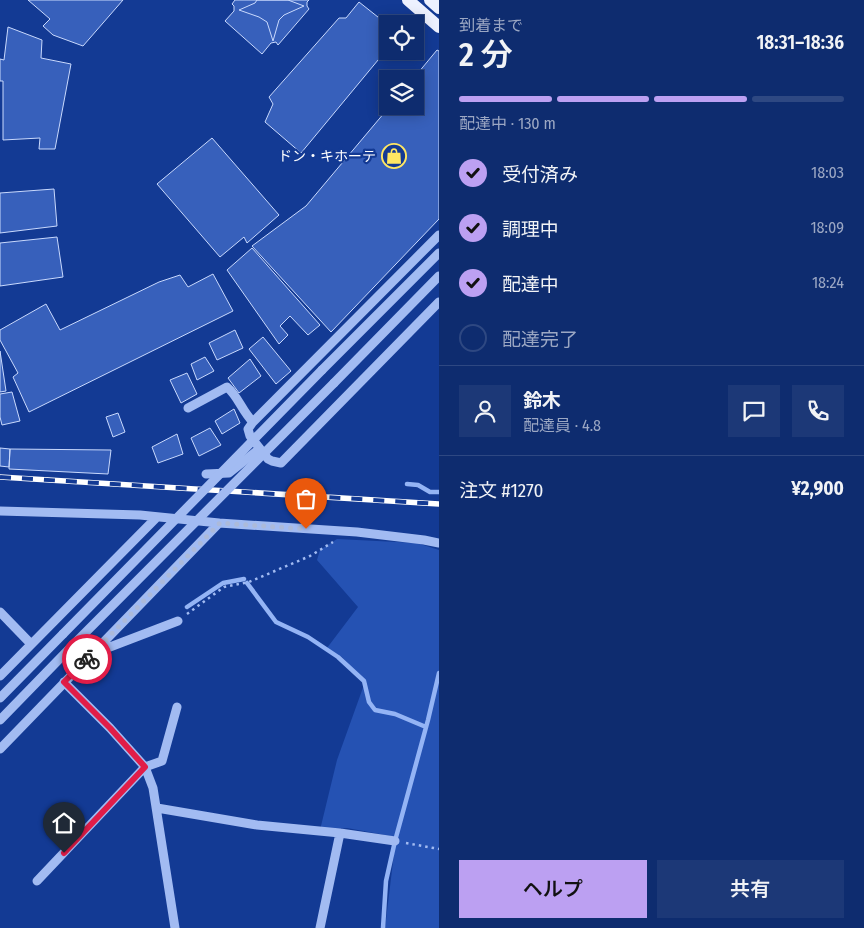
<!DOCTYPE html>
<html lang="ja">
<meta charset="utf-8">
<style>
:root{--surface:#0e2c6f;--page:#1c3877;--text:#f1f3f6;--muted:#9ba7c3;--line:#2e4882;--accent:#bca0f2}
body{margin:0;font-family:"Fira Sans Condensed","Noto Sans JP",sans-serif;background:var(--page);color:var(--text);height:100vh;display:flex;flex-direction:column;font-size:19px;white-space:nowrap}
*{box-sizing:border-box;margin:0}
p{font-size:16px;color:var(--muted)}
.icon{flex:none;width:28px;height:28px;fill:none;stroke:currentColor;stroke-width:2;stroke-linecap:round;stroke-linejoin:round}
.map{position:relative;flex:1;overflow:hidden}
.details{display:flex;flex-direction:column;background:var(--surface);width:425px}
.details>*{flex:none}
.tools{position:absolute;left:379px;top:15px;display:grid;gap:10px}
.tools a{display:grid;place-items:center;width:45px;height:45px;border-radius:0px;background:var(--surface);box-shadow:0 2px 12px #0003,0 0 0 1px var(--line);font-size:25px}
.pin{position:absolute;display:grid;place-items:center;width:42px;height:42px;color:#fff;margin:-51px -21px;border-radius:50% 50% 50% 0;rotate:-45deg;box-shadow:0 0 5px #0007}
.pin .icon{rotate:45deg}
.courier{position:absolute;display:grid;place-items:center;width:50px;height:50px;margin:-25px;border:4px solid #e11d48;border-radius:50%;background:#fff;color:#222;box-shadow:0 1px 6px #0007}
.headline em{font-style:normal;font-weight:600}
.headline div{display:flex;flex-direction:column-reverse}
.headline{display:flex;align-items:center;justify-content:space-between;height:85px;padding:0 20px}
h1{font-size:32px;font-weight:600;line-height:38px}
.bar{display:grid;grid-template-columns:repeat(4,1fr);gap:8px 5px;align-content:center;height:60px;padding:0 20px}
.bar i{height:6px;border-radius:4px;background:var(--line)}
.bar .on{background:var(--accent)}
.bar p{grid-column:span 4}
.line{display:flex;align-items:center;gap:12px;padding:0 20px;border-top:1px solid var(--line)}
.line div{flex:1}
.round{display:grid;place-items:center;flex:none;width:52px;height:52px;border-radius:0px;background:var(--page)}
ol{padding:0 20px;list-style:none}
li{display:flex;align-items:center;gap:15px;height:55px}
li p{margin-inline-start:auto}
li .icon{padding:5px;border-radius:50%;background:var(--accent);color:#111;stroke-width:4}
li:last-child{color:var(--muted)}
li i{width:28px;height:28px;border:2px solid var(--line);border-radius:50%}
.primary-button{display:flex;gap:10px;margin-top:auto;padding:10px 20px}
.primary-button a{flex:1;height:58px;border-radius:0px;background:var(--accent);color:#111;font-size:20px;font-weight:600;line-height:58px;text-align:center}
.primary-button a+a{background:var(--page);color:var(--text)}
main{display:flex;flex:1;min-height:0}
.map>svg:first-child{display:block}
</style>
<main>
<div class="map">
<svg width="439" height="928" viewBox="0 0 439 928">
<rect width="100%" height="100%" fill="#133a94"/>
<path fill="#2552b3" d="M337,539L417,543L439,550V928H385L396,837L347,828L320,830L337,760L365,682L342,657L327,648L358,607L317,560L320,550Z"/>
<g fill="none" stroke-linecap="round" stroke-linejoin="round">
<path stroke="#94b4f5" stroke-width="4.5" d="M407,484L418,485L430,492H439
M247,583L276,622L308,637L338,657L364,681L369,702L375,710L395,714L426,727
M187,607L223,583L244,579
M383,928L386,881L395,841L428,720L439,673"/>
</g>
<path fill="#3760bb" stroke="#c9d9fd" d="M28,0H123L83,46L53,35L43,26L50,19Z
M235,0H309L307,2V6L309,9L278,45L276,42L271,43L262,54L225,21L234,11V6L232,4Z
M257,0H288L304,6L284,15L279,20L273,41L267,22L259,17L239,10L255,3Z
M359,2L388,25V48L301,153L265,122L273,104L269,97L339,18H346Z
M8,27L42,40L41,58L71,64L55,149H39L40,138L3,140V81H0V59L4,60Z
M437,50L439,51V219L331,332L252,246L306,206L390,106H415V79H413Z
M212,138L279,215L247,243L244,237L220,257L157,184Z
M54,189L57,226L0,233V193Z
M57,237L63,277L0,286V243Z
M252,248L320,325L308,335L290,316L280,326L288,335L279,344L227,270Z
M213,274L233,311L29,412L13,377L18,373L0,340V330L46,304L60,330L159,282L180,275L188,287Z
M235,330L243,348L217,360L209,343Z
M263,337L291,371L276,384L249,349Z
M0,351L6,391L0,392Z
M205,357L214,371L197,380L191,364Z
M250,359L261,376L239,393L228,378Z
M187,373L197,394L181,403L170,380Z
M12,392L20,421L2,425L0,417V394Z
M234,409L240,423L222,434L215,421Z
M118,413L125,432L113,437L106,417Z
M210,428L221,445L199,456L191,438Z
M177,434L183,454L158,463L152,447Z
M0,448L10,449L9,467L0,466Z
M10,449L111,450L108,474L9,469Z"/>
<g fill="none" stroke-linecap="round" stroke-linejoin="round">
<path stroke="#a2bbf2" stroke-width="2.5" stroke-dasharray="2.5 4" stroke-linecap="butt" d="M187,614L224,587L249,582L310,556L333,542
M406,843L439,849"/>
<path stroke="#a2bbf2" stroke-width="9" d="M439,235L253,422L248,429L250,436L268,459L272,461L281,463L439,302
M322,370L439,253
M334,383L439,276
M188,408L227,387C238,396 242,411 253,422
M206,474L229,473L259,449
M0,511L140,515L219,523
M0,612L31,644
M102,644L110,647L178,621
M0,676L156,518
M64,682L110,728L145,767L153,788L175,928
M0,698L63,634
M0,720L73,645
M0,749L219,523L357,532L424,540L439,543
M157,808L257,825L340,833L395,841
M37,881L145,767L162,761L177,707
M320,928L340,833"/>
<path stroke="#edf1ff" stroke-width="12" d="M408,0L439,27
M430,0L439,8"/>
<defs>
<path id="rail" d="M0,477L439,504"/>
</defs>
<use href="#rail" stroke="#fff" stroke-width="5.5"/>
<use href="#rail" stroke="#133a94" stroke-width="4" stroke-dasharray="11" stroke-linecap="butt"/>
<path stroke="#a2bbf2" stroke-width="9" d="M63,634L322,370
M73,645L334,383"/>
</g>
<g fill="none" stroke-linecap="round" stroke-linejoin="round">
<path stroke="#acbada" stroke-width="5" stroke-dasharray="0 9" d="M87,659L220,523L306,529"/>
<path stroke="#e11d48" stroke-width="6" d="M64,853L145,767L110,728L64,682L87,659"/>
</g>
<defs>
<symbol id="shop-ring" viewBox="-11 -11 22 22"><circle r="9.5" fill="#133a94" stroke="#ffe763" stroke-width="1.5"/><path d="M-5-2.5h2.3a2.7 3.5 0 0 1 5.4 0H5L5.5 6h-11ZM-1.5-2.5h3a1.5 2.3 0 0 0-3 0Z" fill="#ffe763"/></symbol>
</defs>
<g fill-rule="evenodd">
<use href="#shop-ring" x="380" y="142" width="28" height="28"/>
</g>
<g text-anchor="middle" stroke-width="4.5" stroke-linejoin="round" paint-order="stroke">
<g font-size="14" fill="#fff" stroke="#133a94" text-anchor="end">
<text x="376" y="161">ドン・キホーテ</text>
</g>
</g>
</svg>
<div class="tools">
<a><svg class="icon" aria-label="locate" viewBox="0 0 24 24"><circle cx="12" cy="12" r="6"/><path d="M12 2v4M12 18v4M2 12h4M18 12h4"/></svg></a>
<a><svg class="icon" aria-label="layers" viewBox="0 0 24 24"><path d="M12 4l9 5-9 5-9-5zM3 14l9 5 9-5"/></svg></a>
</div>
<div class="pin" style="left:306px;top:529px;background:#ea580c"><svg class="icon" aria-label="bag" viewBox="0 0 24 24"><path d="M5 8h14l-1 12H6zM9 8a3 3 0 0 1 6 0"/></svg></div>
<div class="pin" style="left:64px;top:853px;background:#1f2937"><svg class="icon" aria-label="home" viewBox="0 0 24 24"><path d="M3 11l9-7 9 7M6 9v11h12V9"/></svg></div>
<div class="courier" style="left:87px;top:659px"><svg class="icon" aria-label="bike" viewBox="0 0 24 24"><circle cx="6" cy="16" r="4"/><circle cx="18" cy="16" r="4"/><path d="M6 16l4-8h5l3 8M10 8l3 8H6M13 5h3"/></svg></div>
</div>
<section class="details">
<div class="headline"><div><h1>2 分</h1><p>到着まで</p></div><em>18:31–18:36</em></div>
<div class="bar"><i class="on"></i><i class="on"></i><i class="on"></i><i></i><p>配達中 · 130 m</p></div>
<ol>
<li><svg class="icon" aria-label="check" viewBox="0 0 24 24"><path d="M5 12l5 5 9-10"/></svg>受付済み<p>18:03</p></li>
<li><svg class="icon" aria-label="check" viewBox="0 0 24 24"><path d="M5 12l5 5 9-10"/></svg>調理中<p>18:09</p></li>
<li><svg class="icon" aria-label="check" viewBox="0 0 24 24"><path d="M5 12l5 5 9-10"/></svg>配達中<p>18:24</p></li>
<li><i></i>配達完了</li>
</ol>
<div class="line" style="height:90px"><a class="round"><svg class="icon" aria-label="person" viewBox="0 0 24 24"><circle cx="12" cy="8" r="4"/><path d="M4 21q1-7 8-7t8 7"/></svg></a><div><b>鈴木</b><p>配達員 · 4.8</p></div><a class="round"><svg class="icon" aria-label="chat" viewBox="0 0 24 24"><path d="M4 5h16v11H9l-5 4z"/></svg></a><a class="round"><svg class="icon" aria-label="phone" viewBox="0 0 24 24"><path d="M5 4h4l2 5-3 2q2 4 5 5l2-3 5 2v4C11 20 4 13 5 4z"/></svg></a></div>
<div class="line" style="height:65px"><div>注文 #1270</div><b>¥2,900</b></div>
<div class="primary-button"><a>ヘルプ</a><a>共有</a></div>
</section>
</main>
